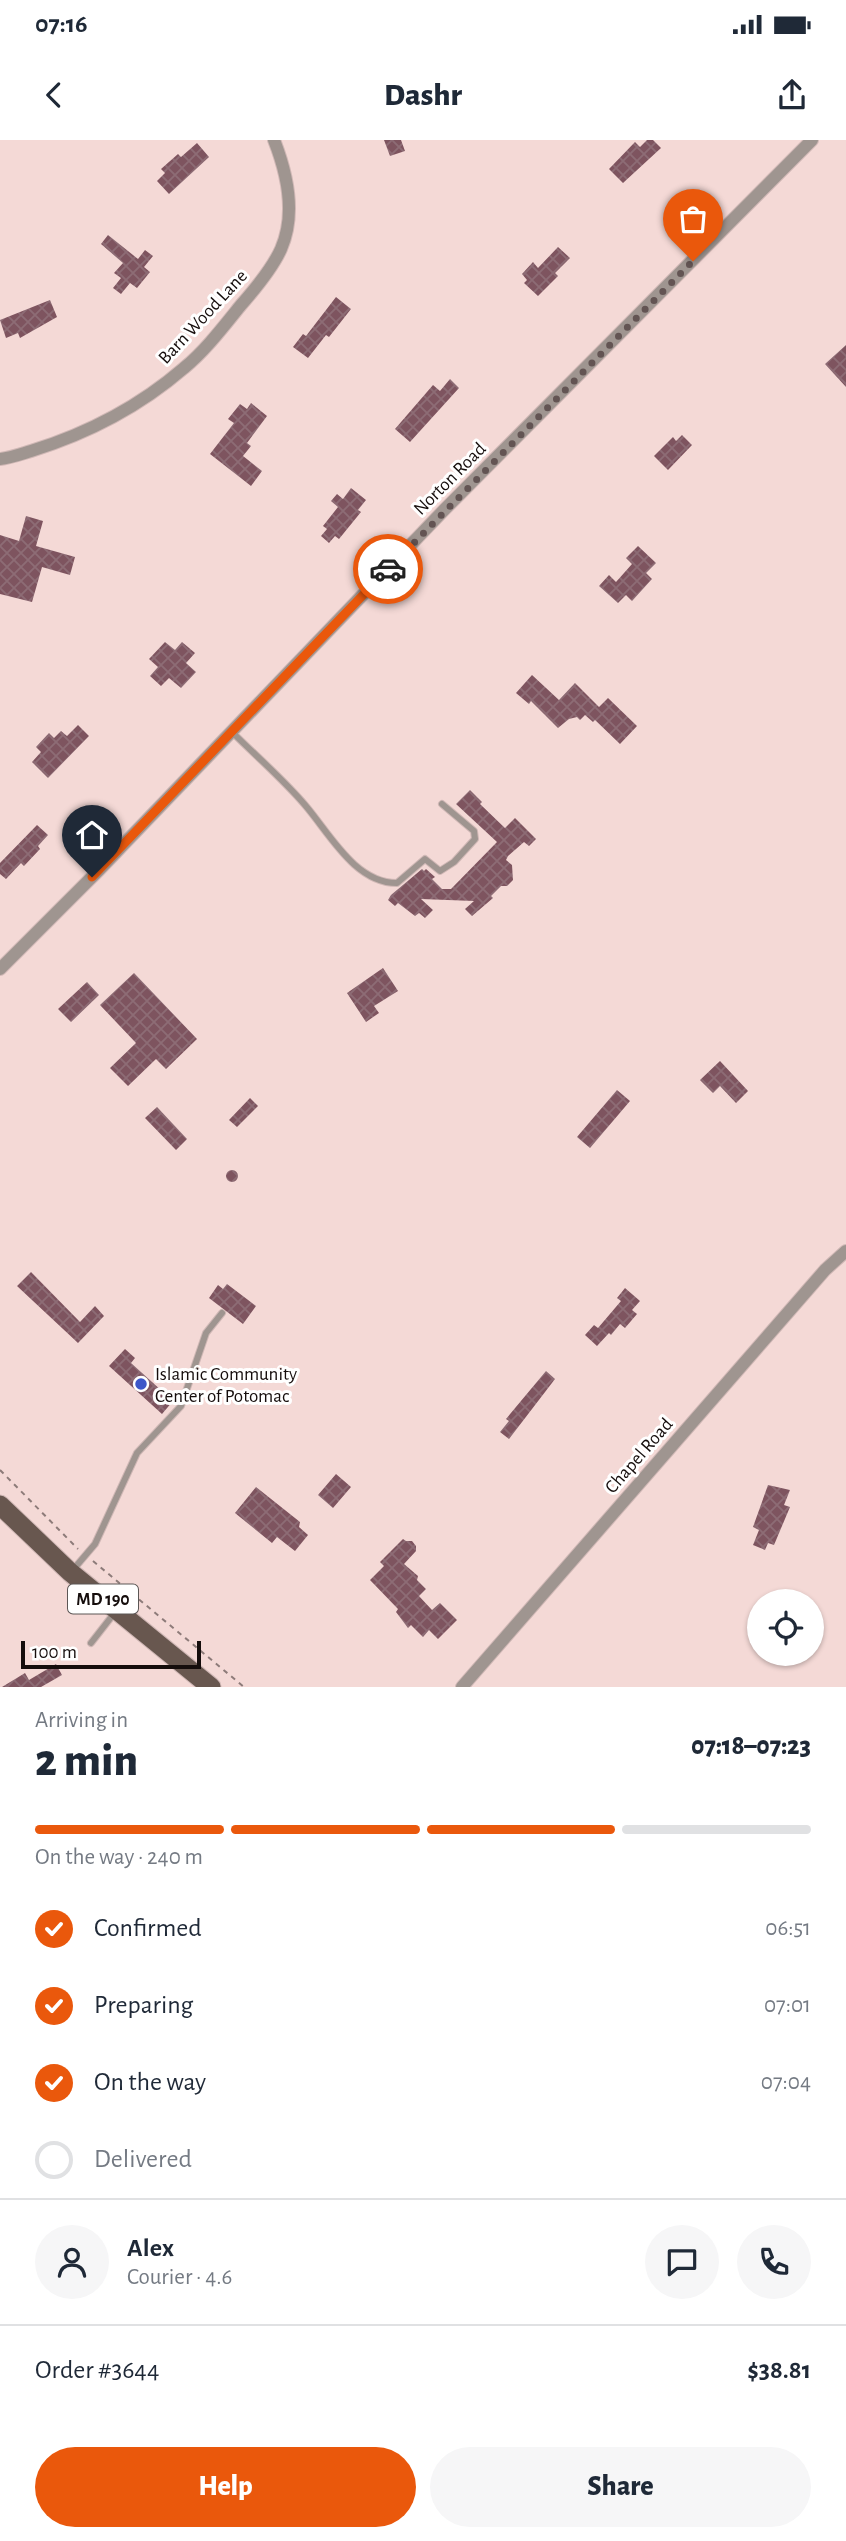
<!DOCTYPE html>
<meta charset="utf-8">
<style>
:root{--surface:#fff;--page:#f6f6f7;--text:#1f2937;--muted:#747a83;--line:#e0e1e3;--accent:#ea580c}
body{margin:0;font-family:"Alegreya Sans",sans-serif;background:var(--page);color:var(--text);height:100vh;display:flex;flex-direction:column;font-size:26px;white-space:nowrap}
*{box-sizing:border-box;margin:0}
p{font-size:23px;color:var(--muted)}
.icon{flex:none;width:38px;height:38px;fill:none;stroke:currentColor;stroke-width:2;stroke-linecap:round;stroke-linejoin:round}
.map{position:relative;height:1547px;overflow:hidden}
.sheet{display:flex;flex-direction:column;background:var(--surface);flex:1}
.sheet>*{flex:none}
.buttons{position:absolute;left:747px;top:1449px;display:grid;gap:14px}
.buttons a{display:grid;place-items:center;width:77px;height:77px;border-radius:50%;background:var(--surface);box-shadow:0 2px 5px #0004;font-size:35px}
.scale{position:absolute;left:21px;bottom:18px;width:180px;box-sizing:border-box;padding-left:7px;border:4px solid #150d0c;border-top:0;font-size:19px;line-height:24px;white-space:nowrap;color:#150d0c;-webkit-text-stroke:5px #fff;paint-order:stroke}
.pin{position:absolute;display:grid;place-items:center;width:60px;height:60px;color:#fff;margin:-72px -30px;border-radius:50% 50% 50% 0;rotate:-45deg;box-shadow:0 0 7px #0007}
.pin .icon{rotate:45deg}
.courier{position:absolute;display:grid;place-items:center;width:70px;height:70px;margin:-35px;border:5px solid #ea580c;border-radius:50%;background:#fff;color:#222;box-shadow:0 2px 9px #0007}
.headline em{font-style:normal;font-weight:800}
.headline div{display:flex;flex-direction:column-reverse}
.headline{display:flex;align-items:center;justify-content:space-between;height:119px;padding:0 35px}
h1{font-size:46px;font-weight:800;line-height:52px}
.bar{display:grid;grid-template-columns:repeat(4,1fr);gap:10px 7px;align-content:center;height:84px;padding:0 35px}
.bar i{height:9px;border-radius:5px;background:var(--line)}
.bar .current{background:var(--accent)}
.bar p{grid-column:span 4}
.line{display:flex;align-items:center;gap:18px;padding:0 35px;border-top:2px solid var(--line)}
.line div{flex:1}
.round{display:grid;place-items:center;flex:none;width:74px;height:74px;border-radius:37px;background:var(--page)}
ol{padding:0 35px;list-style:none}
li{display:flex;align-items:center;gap:21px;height:77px}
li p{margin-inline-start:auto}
li .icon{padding:7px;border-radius:50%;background:var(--accent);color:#fff;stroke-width:4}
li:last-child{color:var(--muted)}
li i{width:38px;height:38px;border:4px solid var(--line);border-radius:50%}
.button{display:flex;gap:14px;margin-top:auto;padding:14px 35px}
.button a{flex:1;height:80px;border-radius:42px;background:var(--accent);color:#fff;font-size:28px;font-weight:800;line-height:80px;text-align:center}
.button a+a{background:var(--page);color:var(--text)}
.status{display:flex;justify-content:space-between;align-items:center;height:49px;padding:0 35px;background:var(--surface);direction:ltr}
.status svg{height:19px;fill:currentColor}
header{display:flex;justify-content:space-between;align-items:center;height:91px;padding:0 35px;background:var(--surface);font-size:32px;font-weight:800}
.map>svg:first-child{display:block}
</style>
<div class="status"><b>07:16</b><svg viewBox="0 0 49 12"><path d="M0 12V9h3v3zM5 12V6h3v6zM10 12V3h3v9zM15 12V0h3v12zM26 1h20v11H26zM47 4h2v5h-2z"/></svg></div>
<header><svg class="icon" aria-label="back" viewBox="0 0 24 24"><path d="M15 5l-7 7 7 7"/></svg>Dashr<svg class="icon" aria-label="share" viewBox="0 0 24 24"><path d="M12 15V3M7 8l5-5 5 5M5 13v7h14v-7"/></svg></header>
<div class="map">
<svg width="846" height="1547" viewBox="0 0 846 1547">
<defs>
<pattern id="building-cross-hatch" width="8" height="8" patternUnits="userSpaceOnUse" patternTransform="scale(1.75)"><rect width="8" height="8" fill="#7e545f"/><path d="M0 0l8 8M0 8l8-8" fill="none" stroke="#8d6c75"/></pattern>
</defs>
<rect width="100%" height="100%" fill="#f4d9d6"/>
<path fill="url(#building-cross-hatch)" d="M384,0H401L405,11L390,16Z
M647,0H653L661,8L623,43L609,29L635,2L640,7Z
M197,3L209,17L169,54L157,41L165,33L161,29L178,14L181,17Z
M108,95L138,119L145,110L153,116L144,127L150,132L137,148L130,143L121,154L113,148L121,138L114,133L123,123L101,104Z
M558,107L570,118L555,133L558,136L538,156L524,143L527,140L522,134L533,122L538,128Z
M336,157L351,169L329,197L326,195L308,218L293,207L303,194L306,196Z
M50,160L57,177L20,198L18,193L6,198L0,180Z
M846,205V247L825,224Z
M450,239L459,248L410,302L395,289L433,245L440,251Z
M251,263L267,276L247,303L251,306L243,316L262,331L251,346L210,314L234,283L228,279L240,264L247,269Z
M682,295L692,305L668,330L654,316L673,297L676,301Z
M351,348L366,360L358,370L361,372L339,399L335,396L329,403L321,396L327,389L323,386L338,367L331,361L337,354L343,359Z
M26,376L43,381L36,406L75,417L70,435L42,427L32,462L0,454V395L19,401Z
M638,406L656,423L646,433L652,439L632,461L626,455L618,463L599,446L609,435L616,442L632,424L626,418Z
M165,502L175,510L182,502L195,513L186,523L196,532L181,548L169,538L161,546L150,536L158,527L149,519Z
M532,535L559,560L575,543L599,567L608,558L637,586L620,604L595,580L593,582L585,575L580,580L577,577L569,579L558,588L531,561L529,564L516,553Z
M78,585L89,596L48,638L32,622L41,612L36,607L49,593L54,598L61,591L67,596Z
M470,650L482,662L480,664L505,688L515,678L536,699L529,706L524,702L508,716L506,720L512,725L513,740L507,746H501L491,756L493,758L472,776L465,769L474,761L421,759L433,770L425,778L419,773L415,776L398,763L395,766L388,760L391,755L422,729L424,731L426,729L435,737L432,739L442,749H451L497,702L456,664Z
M37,685L48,695L38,706L40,709L24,726L21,723L6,739L0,734V723Z
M383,828L398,851L374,866L379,873L366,882L347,853Z
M134,833L197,899L166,929L156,919L128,946L110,928L136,903L100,865Z
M87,842L99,855L71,882L58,869Z
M720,921L748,951L736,963L720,946L713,953L700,940Z
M617,950L630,961L590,1008L577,997Z
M250,958L258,966L237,987L229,980Z
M157,967L187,999L176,1010L145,978Z
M226 1036a6 6 0 1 1 12 0a6 6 0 1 1-12 0Z
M31,1132L80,1182L95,1166L104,1176L78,1203L17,1146Z
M227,1144L256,1166L243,1184L209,1158L218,1145L223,1149Z
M625,1148L640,1161L632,1170L637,1174L625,1188L620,1184L611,1195L609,1193L597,1206L585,1195L594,1185L598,1188L621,1161L617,1158Z
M125,1209L135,1218L131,1223L173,1261L162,1274L109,1226Z
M546,1231L555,1239L509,1299L500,1292L509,1281L506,1279Z
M336,1334L351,1347L333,1368L318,1355Z
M768,1345L790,1350L784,1365L790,1367L774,1405L768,1403L765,1410L753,1405L759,1390L753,1387Z
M256,1347L300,1382L299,1387L308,1395L295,1411L277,1397L272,1403L235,1373Z
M403,1399L406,1401H412L416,1406V1411L404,1424L418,1436L417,1440L426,1449L419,1456L432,1470L440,1463L457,1480L438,1499L429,1490L423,1497L411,1485L408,1488L396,1472L398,1469L370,1440L384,1426L380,1422Z
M56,1524L62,1535L41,1547H2L25,1533L29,1540Z"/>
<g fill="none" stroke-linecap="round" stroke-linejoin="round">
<defs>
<path id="lane" d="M232,592C256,616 283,639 305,665C330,694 355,743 397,743L425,719L440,731L454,722L475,699L474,691L442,664
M72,1431L95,1404L137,1313L181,1266L206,1193L222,1173
M91,1503L116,1471"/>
<path id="street" d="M0,319C10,318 21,314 31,311C86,294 140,266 184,228C205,211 224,186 241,165C256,148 272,129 281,109C296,75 287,33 274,0
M0,829L99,730L444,370L812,0
M462,1547L825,1130L846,1111"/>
<path id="primary" d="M0,1365L70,1432L211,1547"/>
</defs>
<use href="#lane" stroke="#d0b8b6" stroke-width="8"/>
<use href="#street" stroke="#d0b8b6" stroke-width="14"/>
<use href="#primary" stroke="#d0b8b6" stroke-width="21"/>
<path stroke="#8d7b79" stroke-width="2" stroke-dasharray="5 5" stroke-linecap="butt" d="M0,1330L78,1409
M93,1421L244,1547"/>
<use href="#lane" stroke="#9f9590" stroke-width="6"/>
<use href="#street" stroke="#9f9590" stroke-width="12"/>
<use href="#primary" stroke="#68574f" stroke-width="19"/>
</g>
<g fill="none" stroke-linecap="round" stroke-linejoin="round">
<path stroke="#635453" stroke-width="7" stroke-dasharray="0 12.6" d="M388,429L693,121"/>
<path stroke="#ea580c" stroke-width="9" d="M92,737L388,429"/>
</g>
<circle fill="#3c56c9" stroke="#fff" stroke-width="2.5" cx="141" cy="1244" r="7"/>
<g text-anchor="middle" stroke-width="6" stroke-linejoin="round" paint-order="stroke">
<rect fill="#fff" stroke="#5b5655" stroke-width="2" x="68" y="1444.5" width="70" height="29" rx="5"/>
<g font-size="18" font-weight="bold" fill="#150d0c">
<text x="103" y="1465">MD 190</text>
</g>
<g font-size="19" fill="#150d0c" stroke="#fff">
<text transform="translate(202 176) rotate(-47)" y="7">Barn Wood Lane</text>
<text transform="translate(449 338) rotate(-45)" y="7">Norton Road</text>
<text transform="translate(638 1315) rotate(-49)" y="7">Chapel Road</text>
</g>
<g font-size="19" fill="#150d0c" stroke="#fff" text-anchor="start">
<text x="155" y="1240">Islamic Community<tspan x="155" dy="22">Center of Potomac</tspan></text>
</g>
</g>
</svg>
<div class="buttons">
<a><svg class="icon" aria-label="locate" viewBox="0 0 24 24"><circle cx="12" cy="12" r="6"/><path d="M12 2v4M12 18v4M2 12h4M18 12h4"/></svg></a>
</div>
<div class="scale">100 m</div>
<div class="pin" style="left:693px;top:121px;background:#ea580c"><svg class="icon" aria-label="bag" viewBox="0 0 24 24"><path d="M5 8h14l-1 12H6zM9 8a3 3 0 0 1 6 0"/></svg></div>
<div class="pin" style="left:92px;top:737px;background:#1f2937"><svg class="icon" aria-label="home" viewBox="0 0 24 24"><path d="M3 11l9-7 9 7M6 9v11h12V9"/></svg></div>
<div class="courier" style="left:388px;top:429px"><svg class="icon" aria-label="car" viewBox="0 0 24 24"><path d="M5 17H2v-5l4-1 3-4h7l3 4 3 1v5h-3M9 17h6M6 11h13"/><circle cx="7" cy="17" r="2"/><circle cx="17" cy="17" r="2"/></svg></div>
</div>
<section class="sheet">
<div class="headline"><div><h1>2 min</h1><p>Arriving in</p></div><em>07:18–07:23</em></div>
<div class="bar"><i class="current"></i><i class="current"></i><i class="current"></i><i></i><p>On the way · 240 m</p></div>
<ol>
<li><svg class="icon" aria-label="check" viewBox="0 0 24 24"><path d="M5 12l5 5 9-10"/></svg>Confirmed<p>06:51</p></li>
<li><svg class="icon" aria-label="check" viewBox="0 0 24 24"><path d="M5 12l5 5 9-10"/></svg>Preparing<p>07:01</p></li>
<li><svg class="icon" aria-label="check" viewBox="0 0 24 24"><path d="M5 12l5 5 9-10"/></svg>On the way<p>07:04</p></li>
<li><i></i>Delivered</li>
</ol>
<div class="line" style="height:126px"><a class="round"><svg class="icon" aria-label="person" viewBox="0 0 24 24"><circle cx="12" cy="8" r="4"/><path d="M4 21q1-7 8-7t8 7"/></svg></a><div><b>Alex</b><p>Courier · 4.6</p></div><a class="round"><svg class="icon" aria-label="chat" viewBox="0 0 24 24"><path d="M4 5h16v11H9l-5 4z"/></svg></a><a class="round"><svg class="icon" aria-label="phone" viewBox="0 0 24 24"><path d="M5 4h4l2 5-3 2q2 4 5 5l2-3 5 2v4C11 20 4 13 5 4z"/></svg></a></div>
<div class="line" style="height:91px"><div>Order #3644</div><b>$38.81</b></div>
<div class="button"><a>Help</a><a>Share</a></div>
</section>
